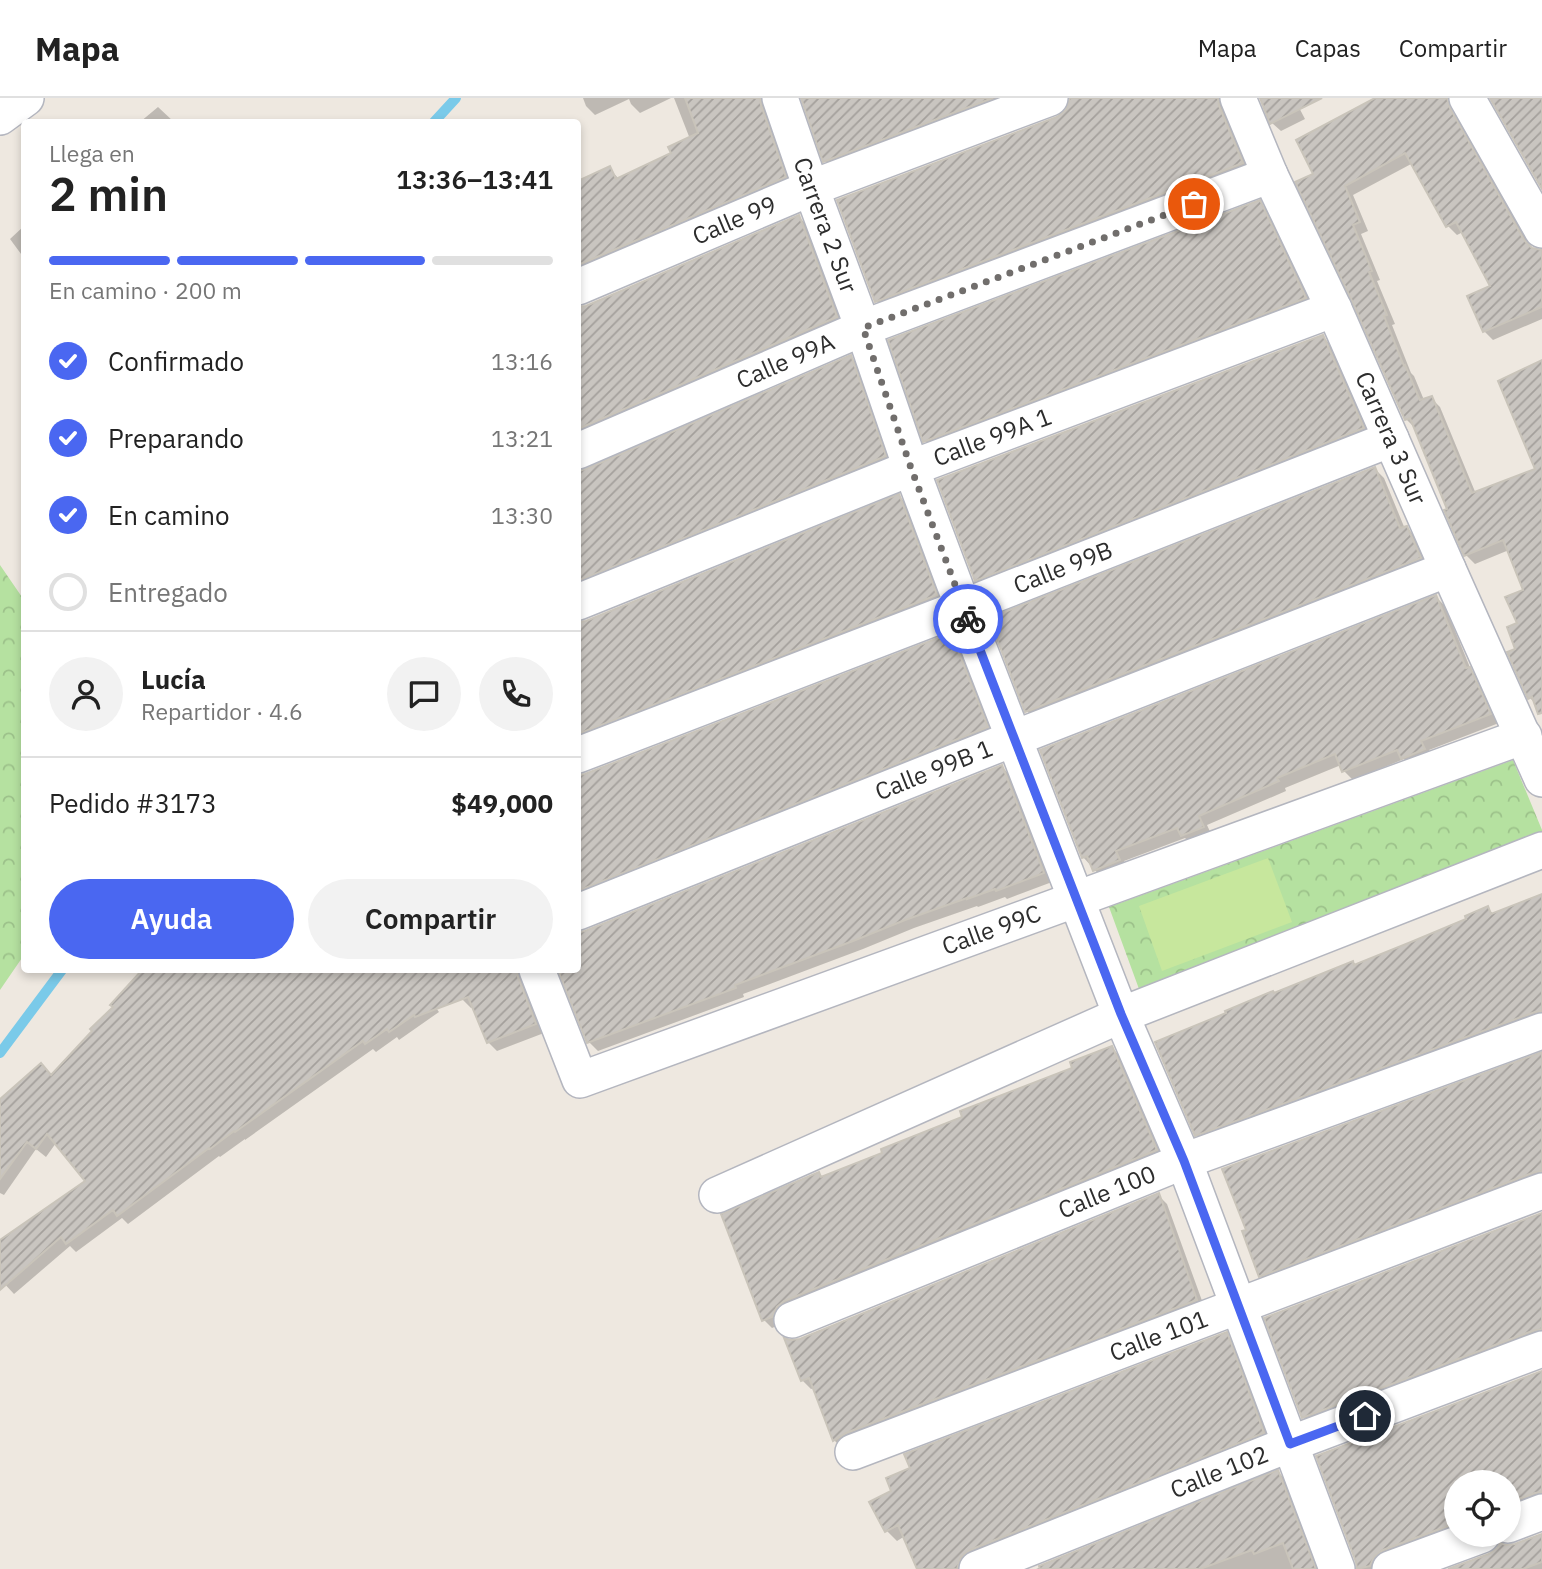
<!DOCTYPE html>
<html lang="es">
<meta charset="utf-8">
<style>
:root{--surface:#fff;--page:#f2f2f2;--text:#222;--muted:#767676;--line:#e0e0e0;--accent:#4a67f1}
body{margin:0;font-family:"IBM Plex Sans",sans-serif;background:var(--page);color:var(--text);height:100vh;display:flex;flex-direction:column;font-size:26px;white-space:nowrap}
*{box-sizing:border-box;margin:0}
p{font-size:23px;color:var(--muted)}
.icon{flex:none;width:38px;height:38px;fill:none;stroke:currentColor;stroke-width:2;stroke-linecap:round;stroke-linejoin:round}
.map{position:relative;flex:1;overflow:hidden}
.drawer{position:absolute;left:21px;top:21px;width:560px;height:854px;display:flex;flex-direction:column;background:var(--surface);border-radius:7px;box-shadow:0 4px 10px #0003}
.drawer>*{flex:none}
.buttons{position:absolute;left:1444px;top:1372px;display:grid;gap:14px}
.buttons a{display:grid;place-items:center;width:77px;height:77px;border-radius:50%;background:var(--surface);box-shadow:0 4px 10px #0003;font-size:35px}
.pin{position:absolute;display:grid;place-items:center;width:60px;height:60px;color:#fff;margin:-30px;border:4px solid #fff;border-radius:50%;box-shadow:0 2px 7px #0007}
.courier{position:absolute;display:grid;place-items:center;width:70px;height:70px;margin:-35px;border:5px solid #4a67f1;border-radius:50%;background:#fff;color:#222;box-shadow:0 2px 9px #0007}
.summary em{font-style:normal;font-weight:600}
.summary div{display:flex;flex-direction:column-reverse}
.summary{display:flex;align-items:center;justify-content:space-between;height:119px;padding:0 28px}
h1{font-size:46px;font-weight:600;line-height:52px}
.bar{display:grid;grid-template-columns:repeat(4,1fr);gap:10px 7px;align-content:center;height:84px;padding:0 28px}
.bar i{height:9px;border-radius:5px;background:var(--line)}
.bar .selected{background:var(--accent)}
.bar p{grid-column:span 4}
.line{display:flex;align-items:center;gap:18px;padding:0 28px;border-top:2px solid var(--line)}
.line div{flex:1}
.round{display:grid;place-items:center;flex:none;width:74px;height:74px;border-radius:37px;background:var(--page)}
ol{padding:0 28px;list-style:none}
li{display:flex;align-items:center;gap:21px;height:77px}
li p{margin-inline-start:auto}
li .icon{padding:7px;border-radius:50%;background:var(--accent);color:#fff;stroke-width:4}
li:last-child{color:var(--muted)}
li i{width:38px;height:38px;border:4px solid var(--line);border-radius:50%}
.primary-button{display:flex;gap:14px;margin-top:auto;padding:14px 28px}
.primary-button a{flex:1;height:80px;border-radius:42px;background:var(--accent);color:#fff;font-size:28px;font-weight:600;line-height:80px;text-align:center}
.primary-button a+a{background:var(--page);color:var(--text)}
header{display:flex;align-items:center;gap:42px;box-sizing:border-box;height:98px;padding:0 35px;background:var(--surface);border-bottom:2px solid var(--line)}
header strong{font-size:33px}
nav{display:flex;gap:38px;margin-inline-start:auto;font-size:24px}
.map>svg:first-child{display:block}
</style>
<header>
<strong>Mapa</strong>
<nav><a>Mapa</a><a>Capas</a><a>Compartir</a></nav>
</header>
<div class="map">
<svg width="1542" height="1471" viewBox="0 0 1542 1471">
<defs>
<pattern id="park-crowns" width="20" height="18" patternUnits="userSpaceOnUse" patternTransform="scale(1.75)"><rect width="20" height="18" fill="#b5e1a0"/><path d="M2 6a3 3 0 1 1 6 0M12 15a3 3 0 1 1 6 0" fill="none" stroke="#9cc18a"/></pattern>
<pattern id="building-hatch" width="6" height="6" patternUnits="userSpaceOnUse" patternTransform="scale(1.75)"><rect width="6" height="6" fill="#c9c5c0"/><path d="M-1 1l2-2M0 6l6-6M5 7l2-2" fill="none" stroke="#a4a09c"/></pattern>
</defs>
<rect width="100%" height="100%" fill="#eee8e0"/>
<path fill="url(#park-crowns)" d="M0,467L24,502V857L0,892Z
M1513,662L1542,732V739L1139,891L1109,809Z"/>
<path fill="#c7e79d" d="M1268,760L1292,824L1162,873L1139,808Z"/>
<path fill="#0003" d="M583,0H671L640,15L631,6L629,1L595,17L586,8Z
M674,0H771L794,88L578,181V85L609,70L619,81L673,56L690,41Z
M803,0H1025L834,72L825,63Z
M1071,0H1229L1251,75L885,212L876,203L1058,20L1066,14Z
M1262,0H1294L1305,21L1281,33L1272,25Z
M1379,0H1442L1450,13L1459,22L1532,151L1542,155V221L1493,242L1484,233L1493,189L1463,134L1457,137L1448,128L1413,65L1353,97L1368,133L1361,136L1380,182L1377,183L1395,226L1392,227L1411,275L1414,278L1424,302L1431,300L1440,309L1476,396L1537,372L1542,264V616L1539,609L1530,600L1517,552L1519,526L1526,493L1509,452L1475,466L1466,457L1416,331L1406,321L1316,77Z
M158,9L174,24H140Z
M1259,104L1268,113L1314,209L934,352L925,343Z
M799,119L808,128L845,228L578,344V211L586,209Z
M24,128V160L10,141Z
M1323,239L1332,248L1373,340L986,491L976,482Z
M851,259L860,268L894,368L578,496V375L586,373Z
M1375,371L1384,380L1405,431L1407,430L1416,439L1429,469L1036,623L1027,613L991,521Z
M899,398L908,407L945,506L578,649V525L586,524Z
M1436,499L1445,508L1471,572L1479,580L1499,625L1429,652L1433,661L1411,669L1404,661L1353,682L1344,673L1341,667L1285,690L1286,693L1207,727L1212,738L1191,746L1185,740L1124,763L1128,772L1103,781L1083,759Z
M951,537L960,546L996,638L578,806V678L586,677Z
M1002,669L1011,678L1052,784L1007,801L1005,799L978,809L977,808L914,830L863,851L743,896L744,899L598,953L589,944L560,872H578V835L586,834Z
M1542,798V925L1206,1047L1196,1037L1274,897L1353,865L1356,868L1468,822L1488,810L1494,817Z
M145,872H409L439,914L399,942L397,939L376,954L373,951L245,1042V1041L220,1059L219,1058L128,1126L122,1120L76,1154L70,1148L14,1196L0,1181V1145L87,1084L56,1045L46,1059L36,1051L4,1097L0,1095V1004L52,978L115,909L113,907Z
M451,872H529L544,935L497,953L488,944L474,909L471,910L462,901Z
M1112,950L1121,959L1165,1061L772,1230L764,1222L818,1076L823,1080L885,1056L1075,971Z
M1542,956V1085L1271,1187L1261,1178Z
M1158,1097L1167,1106L1205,1211L843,1351L834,1342L814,1290L811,1291L802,1282L800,1242Z
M1542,1116V1243L1313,1329L1303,1319Z
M1226,1236L1236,1246L1273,1345L970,1471H918L905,1438L897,1443L887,1433Z
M1542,1274V1406L1508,1419V1384H1456V1437L1383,1471H1358V1464Z
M1278,1374L1288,1384L1321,1471H1036Z
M1542,1437V1471H1453L1516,1448Z"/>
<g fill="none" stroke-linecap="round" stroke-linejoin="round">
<path stroke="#7acae9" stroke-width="10" d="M434,24L456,0
M0,955L62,872"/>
</g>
<path fill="url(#building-hatch)" stroke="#c9c4ba" stroke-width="2" d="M685,0H760L761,7L786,79L578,167V83L610,68L616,81L671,55L668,49L698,35Z
M801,0H993L823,64Z
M1070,0H1218L1219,8L1243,65L875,204L837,102L1057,19L1066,12Z
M1260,0H1322L1270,26Z
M1375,0H1447L1450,10L1524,142L1532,150L1542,152V209L1483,234L1467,198L1490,188L1456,124L1446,129L1405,55L1345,88L1360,124L1353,127L1372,173L1369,174L1387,217L1384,218L1404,268L1405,267L1420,302L1432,298L1472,395L1535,371L1498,283L1542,262V615L1538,616L1532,599L1528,601L1507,554L1515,551L1507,529L1517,525L1505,499L1523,492L1503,442L1464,458L1444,412L1447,411L1410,320L1405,322L1352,203L1295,84L1313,76L1296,42Z
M1490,0H1542V91Z
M1260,102L1306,200L923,344L888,242Z
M799,117L837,219L578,331V209L586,208Z
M1323,237L1364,330L975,483L937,382Z
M851,257L886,358L578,483V373L586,371Z
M1375,369L1400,430L1407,428L1421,460L1025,614L989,520Z
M899,396L937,497L578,636V524L586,523Z
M1436,497L1466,570L1470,569L1491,616L1421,643L1425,651L1401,661L1397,652L1342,674L1335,656L1277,680L1279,683L1199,718L1204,729L1181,738L1177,730L1116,753L1120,762L1093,773L1087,758L1082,760L1040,652Z
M951,535L988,629L578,793V677L585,676Z
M1002,667L1044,775L996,793L995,791L967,801V800L905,822L853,843L735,887L736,890L587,945L558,872H578V834L585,833Z
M1542,796V913L1535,914L1195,1038L1155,944L1226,915L1225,913L1273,893L1274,895L1353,863L1354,867L1411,844L1466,821L1465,818L1488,808L1491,816Z
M142,872H517L518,879L536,926L487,945L468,899L415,919L414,917L389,934L387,931L365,946L363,943L235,1034L234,1033L210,1051L209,1050L117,1118L113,1112L66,1146L61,1139L0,1192V1142L85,1083L47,1036L36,1051L27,1044L0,1081V1001L41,965L51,977L92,933L90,931L113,909L110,907Z
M1112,948L1157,1052L784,1203L777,1209L772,1219L762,1223L721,1116L819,1074L821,1079L882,1055L881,1051L962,1019L960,1013L1072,970L1070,964Z
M1542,954V1073L1535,1074L1259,1179L1242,1133L1246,1132L1222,1071Z
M1159,1095L1197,1202L846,1335L833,1343L809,1280L801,1283L784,1240L790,1242L800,1241Z
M1542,1115V1231L1535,1232L1302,1320L1264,1220Z
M1227,1234L1264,1335L970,1452L961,1459L957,1471H917L898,1427L885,1434L869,1404L891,1393L886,1380L910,1370L904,1356Z
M1542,1273V1394L1535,1395L1508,1405V1384H1456V1425L1383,1452L1374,1459L1370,1468L1357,1471L1356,1464L1316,1358Z
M1278,1372L1316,1471H1293L1283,1445L1254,1456L1252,1452L1200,1471H1040L1039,1468Z
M1542,1436V1464L1523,1471H1448L1489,1456L1497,1450L1500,1445L1506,1447L1515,1446Z"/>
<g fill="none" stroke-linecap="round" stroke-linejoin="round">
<defs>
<g id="street">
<path id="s1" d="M780,0L811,90L863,230L911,370L963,509L1121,917L1184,1063L1337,1471"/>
<path id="s2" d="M1238,0L1270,77L1334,211L1448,471L1542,681"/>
<path d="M1467,0L1542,132"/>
<path d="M0,19L26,0"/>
<path id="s3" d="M578,189L811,90L1050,0"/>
<path id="s4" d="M578,353L863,230L1270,77"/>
<path id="s5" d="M578,504L911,370L1334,211"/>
<path id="s6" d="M578,657L963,509L1391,341"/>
<path id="s7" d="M578,814L1015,640L1448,471"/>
<path id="s8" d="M537,872L580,982L1524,638"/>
<path d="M717,1097L1121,917L1542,752"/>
<path id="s9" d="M792,1222L1184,1063L1542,933"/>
<path id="s10" d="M853,1354L1542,1093"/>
<path d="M1508,1427L1542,1414"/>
<path id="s11" d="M977,1471L1290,1346L1542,1251"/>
<path d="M1390,1471L1482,1437"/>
</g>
</defs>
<use href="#street" stroke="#b4b6bf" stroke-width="38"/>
<use href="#street" stroke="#fff" stroke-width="35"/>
</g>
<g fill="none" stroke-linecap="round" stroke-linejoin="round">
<path stroke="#716e6c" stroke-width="7" stroke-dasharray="0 12.6" d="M968,521L911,370L863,230L1194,106"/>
<path stroke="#4a67f1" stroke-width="9" d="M968,521L1121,916L1184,1063L1290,1346L1365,1318"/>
</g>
<g text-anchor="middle" stroke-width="7" stroke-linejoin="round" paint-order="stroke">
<g font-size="24" fill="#2d2d2d" stroke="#fff">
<text dy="8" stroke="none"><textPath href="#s3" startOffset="170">Calle 99</textPath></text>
<text dy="8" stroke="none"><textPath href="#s1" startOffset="135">Carrera 2 Sur</textPath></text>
<text dy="8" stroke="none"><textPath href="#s4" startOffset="226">Calle 99A</textPath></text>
<text dy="8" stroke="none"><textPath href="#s5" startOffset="446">Calle 99A 1</textPath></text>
<text dy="8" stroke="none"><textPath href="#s2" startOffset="373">Carrera 3 Sur</textPath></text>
<text dy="8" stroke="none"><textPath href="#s6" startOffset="520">Calle 99B</textPath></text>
<text dy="8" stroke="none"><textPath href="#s7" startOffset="383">Calle 99B 1</textPath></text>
<text dy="8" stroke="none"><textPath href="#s8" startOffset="556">Calle 99C</textPath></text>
<text dy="8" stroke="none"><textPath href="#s9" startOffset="340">Calle 100</textPath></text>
<text dy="8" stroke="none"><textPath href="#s10" startOffset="327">Calle 101</textPath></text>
<text dy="8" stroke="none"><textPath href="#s11" startOffset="261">Calle 102</textPath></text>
</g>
</g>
</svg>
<div class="buttons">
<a><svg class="icon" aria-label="locate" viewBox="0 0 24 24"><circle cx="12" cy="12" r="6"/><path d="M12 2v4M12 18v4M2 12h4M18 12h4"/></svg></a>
</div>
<div class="pin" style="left:1194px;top:106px;background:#ea580c"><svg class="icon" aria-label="bag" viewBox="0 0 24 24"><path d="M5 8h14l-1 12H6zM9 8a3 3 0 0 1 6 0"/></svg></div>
<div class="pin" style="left:1365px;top:1318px;background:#1f2937"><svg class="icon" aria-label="home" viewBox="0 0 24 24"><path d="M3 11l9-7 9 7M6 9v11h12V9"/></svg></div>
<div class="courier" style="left:968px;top:521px"><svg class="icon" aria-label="bike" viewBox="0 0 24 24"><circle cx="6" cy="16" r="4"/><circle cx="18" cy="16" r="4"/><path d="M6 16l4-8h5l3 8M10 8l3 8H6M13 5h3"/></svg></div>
<section class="drawer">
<div class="summary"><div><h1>2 min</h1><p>Llega en</p></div><em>13:36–13:41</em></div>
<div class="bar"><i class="selected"></i><i class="selected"></i><i class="selected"></i><i></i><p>En camino · 200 m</p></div>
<ol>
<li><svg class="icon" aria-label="check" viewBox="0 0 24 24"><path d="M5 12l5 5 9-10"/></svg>Confirmado<p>13:16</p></li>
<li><svg class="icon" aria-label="check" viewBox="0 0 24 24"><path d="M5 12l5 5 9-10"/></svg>Preparando<p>13:21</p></li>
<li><svg class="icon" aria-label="check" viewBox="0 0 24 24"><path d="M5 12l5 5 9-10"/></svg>En camino<p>13:30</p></li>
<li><i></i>Entregado</li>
</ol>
<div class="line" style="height:126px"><a class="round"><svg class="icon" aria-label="person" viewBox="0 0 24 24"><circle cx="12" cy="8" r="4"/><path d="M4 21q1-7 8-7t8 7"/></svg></a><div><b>Lucía</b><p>Repartidor · 4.6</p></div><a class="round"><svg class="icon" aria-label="chat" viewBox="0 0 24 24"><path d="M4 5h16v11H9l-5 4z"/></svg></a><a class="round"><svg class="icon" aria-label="phone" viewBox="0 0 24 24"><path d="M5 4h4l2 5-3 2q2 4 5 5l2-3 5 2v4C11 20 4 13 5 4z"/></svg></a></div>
<div class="line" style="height:91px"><div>Pedido #3173</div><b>$49,000</b></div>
<div class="primary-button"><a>Ayuda</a><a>Compartir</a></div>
</section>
</div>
